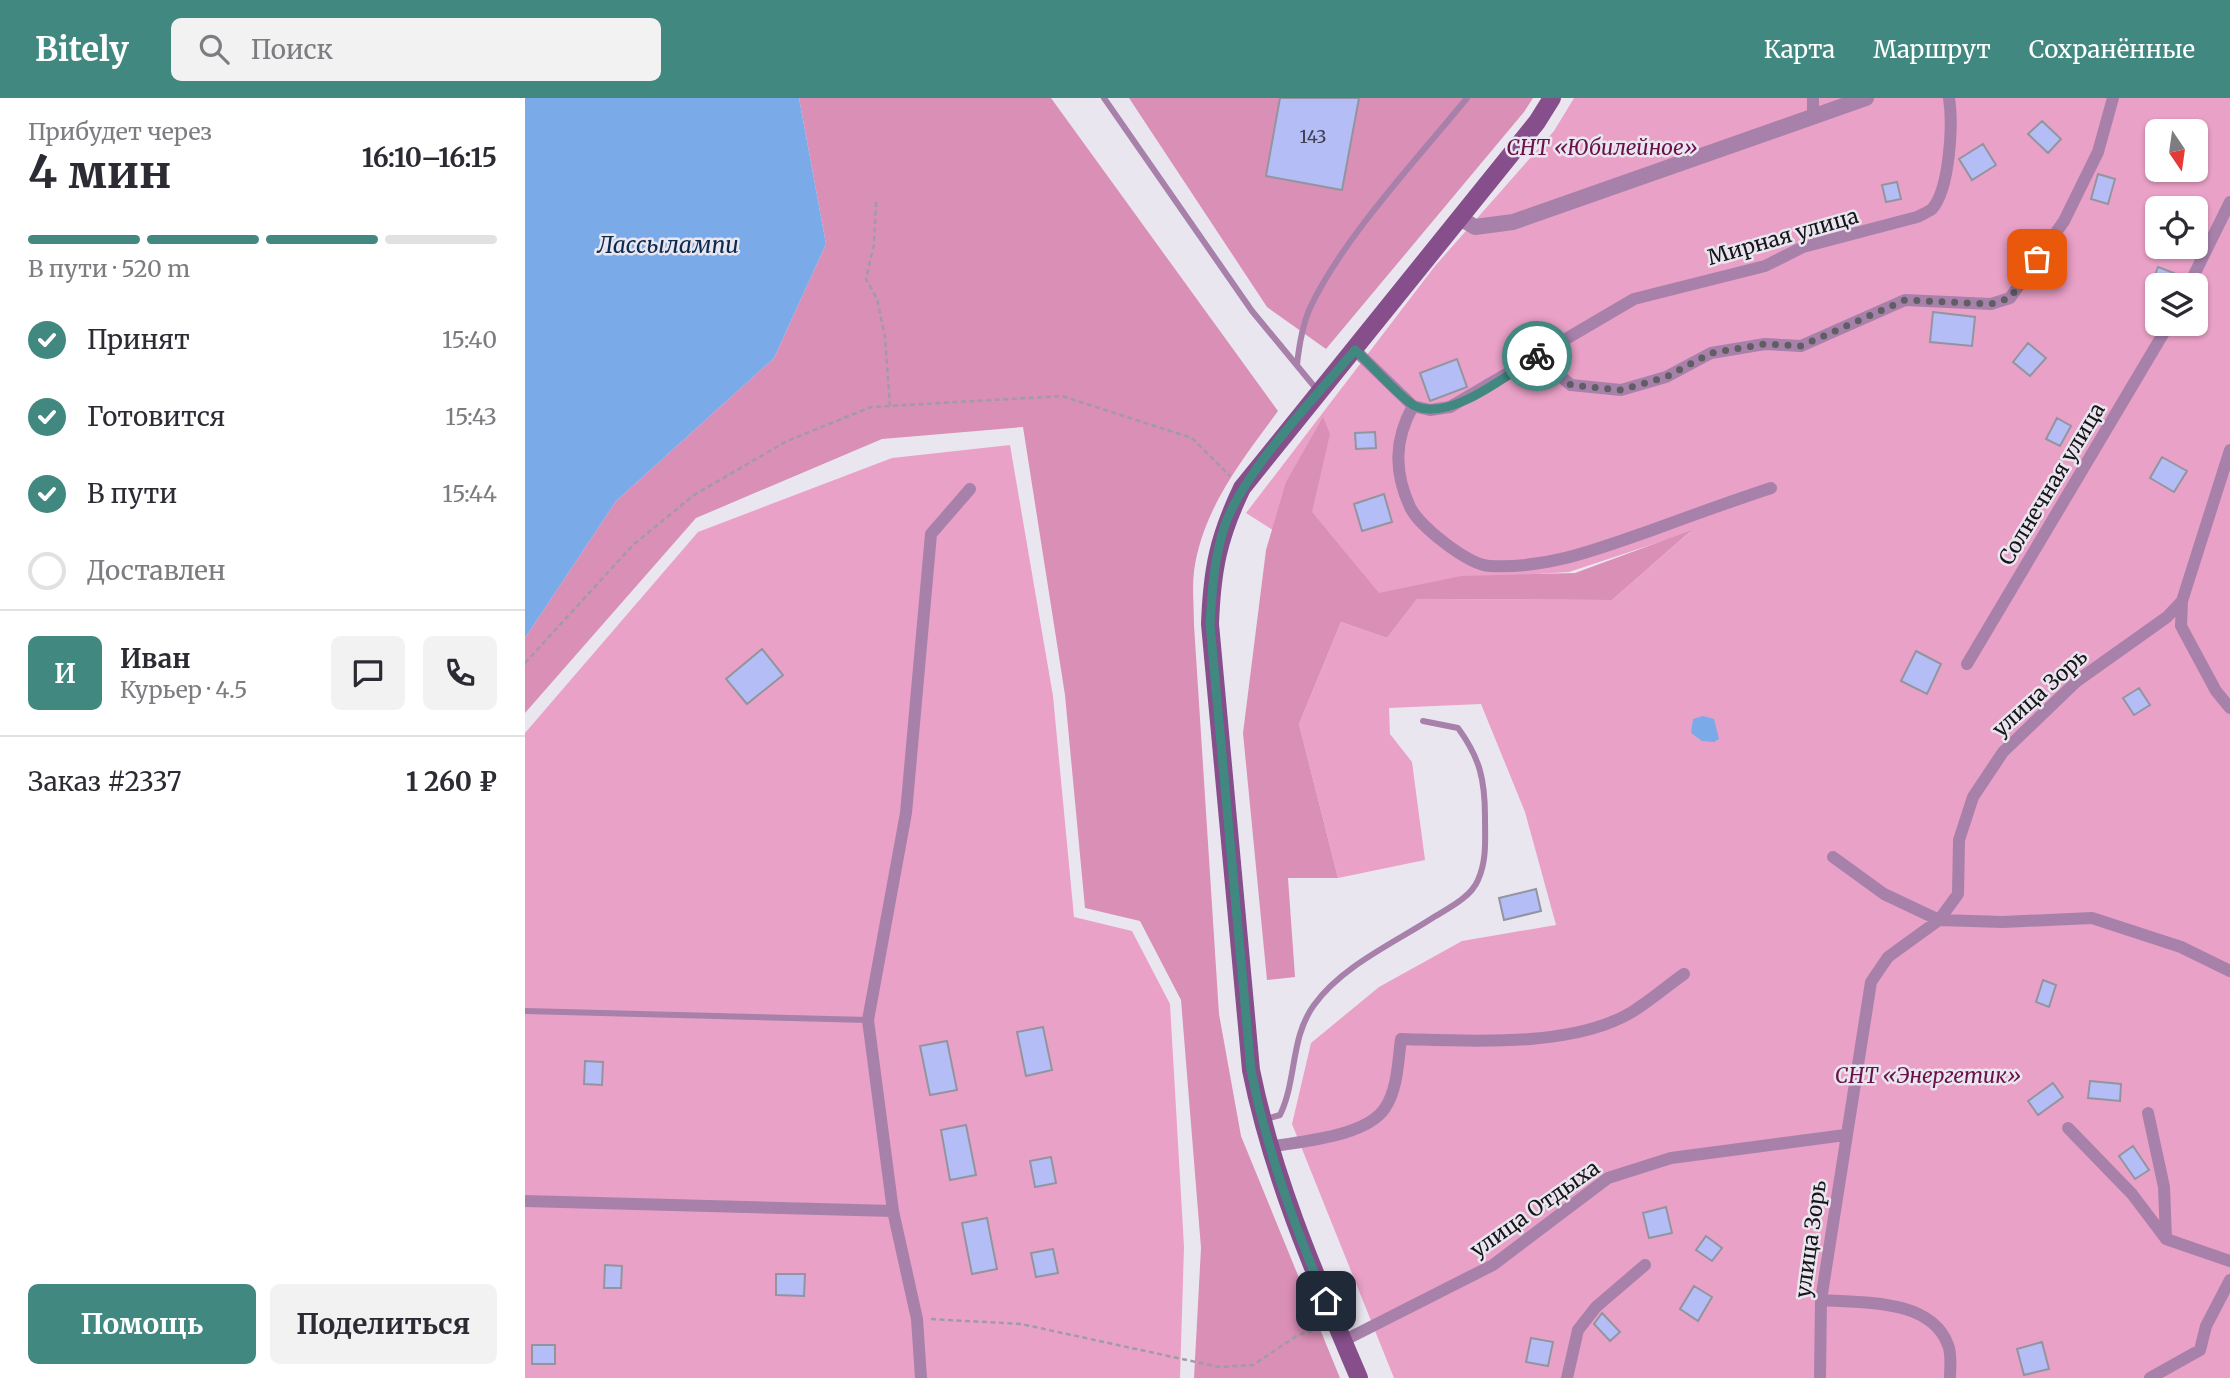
<!DOCTYPE html>
<html lang="ru">
<meta charset="utf-8">
<style>
:root{--surface:#fff;--page:#f2f2f3;--text:#2b2b33;--muted:#7c7c81;--line:#e1e1e2;--accent:#418881}
body{margin:0;font-family:Merriweather,serif;background:var(--page);color:var(--text);height:100vh;display:flex;flex-direction:column;font-size:26px;white-space:nowrap}
*{box-sizing:border-box;margin:0}
p{font-size:23px;color:var(--muted)}
.icon{flex:none;width:38px;height:38px;fill:none;stroke:currentColor;stroke-width:2;stroke-linecap:round;stroke-linejoin:round}
.map{position:relative;flex:1;overflow:hidden}
.details{display:flex;flex-direction:column;background:var(--surface);width:525px}
.details>*{flex:none}
.needle{width:46px;rotate:167deg}
.controls{position:absolute;left:1620px;top:21px;display:grid;gap:14px}
.controls a{display:grid;place-items:center;width:63px;height:63px;border-radius:10px;background:var(--surface);box-shadow:0 2px 5px #0004;font-size:35px}
.pin{position:absolute;display:grid;place-items:center;width:60px;height:60px;color:#fff;margin:-30px;border-radius:14px;box-shadow:0 4px 10px #0006}
.courier{position:absolute;display:grid;place-items:center;width:70px;height:70px;margin:-35px;border:5px solid #418881;border-radius:50%;background:#fff;color:#222;box-shadow:0 2px 9px #0007}
.overview em{font-style:normal;font-weight:700}
.overview div{display:flex;flex-direction:column-reverse}
.overview{display:flex;align-items:center;justify-content:space-between;height:119px;padding:0 28px}
h1{font-size:46px;font-weight:700;line-height:52px}
.bar{display:grid;grid-template-columns:repeat(4,1fr);gap:10px 7px;align-content:center;height:84px;padding:0 28px}
.bar i{height:9px;border-radius:5px;background:var(--line)}
.bar .active{background:var(--accent)}
.bar p{grid-column:span 4}
.line{display:flex;align-items:center;gap:18px;padding:0 28px;border-top:2px solid var(--line)}
.line div{flex:1}
.round{display:grid;place-items:center;flex:none;width:74px;height:74px;border-radius:10px;background:var(--page)}
ol{padding:0 28px;list-style:none}
li{display:flex;align-items:center;gap:21px;height:77px}
li p{margin-inline-start:auto}
li .icon{padding:7px;border-radius:50%;background:var(--accent);color:#fff;stroke-width:4}
li:last-child{color:var(--muted)}
li i{width:38px;height:38px;border:4px solid var(--line);border-radius:50%}
.action{display:flex;gap:14px;margin-top:auto;padding:14px 28px}
.action a{flex:1;height:80px;border-radius:10px;background:var(--accent);color:#fff;font-size:28px;font-weight:700;line-height:80px;text-align:center}
.action a+a{background:var(--page);color:var(--text)}
header{display:flex;align-items:center;gap:42px;box-sizing:border-box;height:98px;padding:0 35px;background:var(--accent);color:#fff}
header strong{font-size:33px}
nav{display:flex;gap:38px;margin-inline-start:auto;font-size:24px}
.search{width:490px;height:63px;background:var(--page);display:flex;align-items:center;gap:18px;box-sizing:border-box;padding:0 24px;border-radius:10px;color:var(--muted);font-size:26px}
main{display:flex;flex:1;min-height:0}
.map>svg:first-child{display:block}
</style>
<header>
<strong>Bitely</strong>
<div class="search"><svg class="icon" aria-label="search" viewBox="0 0 24 24"><circle cx="10" cy="10" r="6"/><path d="M15 15l6 6"/></svg>Поиск</div>
<nav><a>Карта</a><a>Маршрут</a><a>Сохранённые</a></nav>
</header>
<main>
<section class="details">
<div class="overview"><div><h1>4 мин</h1><p>Прибудет через</p></div><em>16:10–16:15</em></div>
<div class="bar"><i class="active"></i><i class="active"></i><i class="active"></i><i></i><p>В пути · 520 m</p></div>
<ol>
<li><svg class="icon" aria-label="check" viewBox="0 0 24 24"><path d="M5 12l5 5 9-10"/></svg>Принят<p>15:40</p></li>
<li><svg class="icon" aria-label="check" viewBox="0 0 24 24"><path d="M5 12l5 5 9-10"/></svg>Готовится<p>15:43</p></li>
<li><svg class="icon" aria-label="check" viewBox="0 0 24 24"><path d="M5 12l5 5 9-10"/></svg>В пути<p>15:44</p></li>
<li><i></i>Доставлен</li>
</ol>
<div class="line" style="height:126px"><b class="round" style="background:var(--accent);color:#fff">И</b><div><b>Иван</b><p>Курьер · 4.5</p></div><a class="round"><svg class="icon" aria-label="chat" viewBox="0 0 24 24"><path d="M4 5h16v11H9l-5 4z"/></svg></a><a class="round"><svg class="icon" aria-label="phone" viewBox="0 0 24 24"><path d="M5 4h4l2 5-3 2q2 4 5 5l2-3 5 2v4C11 20 4 13 5 4z"/></svg></a></div>
<div class="line" style="height:91px"><div>Заказ #2337</div><b>1 260 ₽</b></div>
<div class="action"><a>Помощь</a><a>Поделиться</a></div>
</section>
<div class="map">
<svg width="1705" height="1280" viewBox="0 0 1705 1280">
<rect width="100%" height="100%" fill="#eae6f0"/>
<path fill="#eaa1c7" fill-rule="evenodd" d="M1049,0H1705V1280H869L767,1026L786,945L854,889L937,843L1031,827L1000,714L956,606L864,610L865,636L887,664L900,762L813,780L774,626L816,524L862,540L892,501L1087,502L1165,434L1044,474L950,480L855,500L721,415L910,168L1029,33ZM1633,33H1671V72H1633ZM1633,110H1671V149H1633ZM1633,187H1671V226H1633Z
M485,347L528,598L549,819L607,833L645,906L659,1149L655,1280H0V635L173,434L367,360Z"/>
<path fill="#da8fb6" d="M274,0H526L753,313C717,362 678,410 669,473C667,490 669,509 669,527L694,916L716,1038L815,1280H669L676,1150L656,902L615,823L560,810L540,597L498,329L357,341L171,420L0,615V540L91,403L249,260L301,146Z
M604,0H1008L999,14L801,251L742,209Z
M798,319L805,336L787,414L854,495L936,478L1050,475L1167,432L1087,502L892,501L862,540L816,524L774,626L813,780H763L770,879L742,882L718,635L741,452L761,384Z"/>
<path fill="#7baae8" d="M0,0H274L301,146L249,260L91,403L0,540Z
M1178,618L1189,621L1194,641L1189,644L1177,643L1166,635L1168,621Z"/>
<path fill="#b5bdf7" stroke="#93959e" stroke-width="2" d="M755,0H834L817,92L741,78Z
M1517,23L1536,41L1523,55L1503,36Z
M1458,46L1471,67L1447,82L1434,61Z
M1573,76L1590,81L1583,106L1566,101Z
M1372,84L1376,101L1361,104L1357,87Z
M1633,169L1649,175L1644,187H1626Z
M1408,214L1450,219L1447,248L1405,244Z
M1503,245L1521,260L1505,278L1488,264Z
M932,261L942,289L905,303L895,275Z
M1532,320L1546,328L1535,348L1521,341Z
M850,334L851,350L831,351L830,335Z
M1637,359L1662,373L1649,394L1625,380Z
M859,396L867,424L837,433L829,406Z
M237,551L258,577L222,606L201,581Z
M1391,553L1416,566L1402,596L1376,583Z
M1614,590L1625,607L1609,617L1598,600Z
M1011,791L1016,813L979,822L974,800Z
M1518,882L1531,887L1524,909L1511,904Z
M518,929L527,972L501,978L492,934Z
M422,943L432,992L405,997L395,948Z
M60,963L78,964L77,987L59,986Z
M1565,983L1596,986L1595,1003L1563,1000Z
M1528,985L1538,999L1513,1017L1503,1003Z
M441,1027L451,1077L425,1082L416,1032Z
M1608,1048L1624,1072L1610,1081L1594,1058Z
M526,1059L531,1085L510,1089L505,1063Z
M1141,1109L1147,1135L1124,1140L1118,1115Z
M462,1120L472,1171L447,1176L437,1125Z
M1181,1138L1197,1150L1187,1163L1171,1152Z
M528,1151L533,1175L511,1179L506,1155Z
M80,1167L97,1168L96,1190H79Z
M251,1176H280L279,1198L251,1197Z
M1169,1188L1187,1199L1173,1223L1155,1211Z
M1077,1215L1095,1234L1085,1243L1069,1226Z
M1006,1240L1028,1244L1023,1268L1001,1264Z
M1517,1244L1524,1271L1499,1277L1492,1251Z
M7,1247H30V1266H7Z"/>
<g fill="none" stroke-linecap="round" stroke-linejoin="round">
<path stroke="#9f9ca4" stroke-width="2.5" stroke-dasharray="5 3.5" stroke-linecap="butt" d="M351,104L349,146L341,181L352,201L360,239L365,308
M0,565L108,447L169,397L262,343L346,309L537,298L667,340L705,378
M406,1221L496,1226L694,1269L728,1267L773,1237L794,1231"/>
<path stroke="#a781aa" stroke-width="6" d="M579,0L727,213L793,293
M772,267C774,248 777,228 785,210C817,141 893,60 942,0
M0,913L343,922
M741,1021L755,1017C772,982 765,940 789,907C817,868 869,845 909,819C924,810 946,799 953,782C962,762 960,741 960,719C960,682 955,660 933,630L898,623"/>
<path stroke="#a781aa" stroke-width="12" d="M1288,0V20
M1664,187L1705,104
M830,252L888,308L905,312L925,309L1109,201L1240,168L1278,149L1392,119C1396,117 1403,114 1407,111C1425,91 1428,25 1424,0
M1019,254L1029,273L1046,287L1096,292L1141,279L1186,255L1240,246L1276,248L1380,202L1466,206L1485,200L1539,123L1573,54L1588,0
M888,308C869,342 869,374 885,409C894,428 943,467 965,468C1024,471 1075,450 1130,431C1168,417 1207,403 1246,390
M1657,503L1656,528L1691,593L1705,610
M1442,566L1644,226
M1308,759L1359,796L1414,822L1478,824L1567,820L1656,849L1705,873
M1623,1015L1639,1089L1641,1141L1705,1163
M1543,1030L1607,1096L1641,1141
M744,1049C776,1043 841,1039 860,1010C873,991 873,962 876,941C944,943 1048,950 1107,914C1125,903 1142,888 1159,876
M0,1103L368,1113
M1296,1202C1336,1205 1406,1200 1423,1247C1427,1256 1425,1270 1425,1280
M818,1243L968,1167L1083,1080L1146,1060L1320,1037
M396,1280L392,1221L368,1113L343,922L381,715L406,436L445,391
M1042,1280L1053,1232L1071,1209L1120,1167
M1295,1280L1296,1202L1346,884L1363,859L1414,822L1433,796L1434,742L1448,699L1478,654L1552,583L1642,519L1657,503L1705,352
M1625,1280L1675,1252L1681,1228L1705,1182"/>
<path stroke="#a781aa" stroke-width="16" d="M935,120L950,129L988,124L1341,0"/>
<path stroke="#864e8a" stroke-width="18" d="M834,1280C791,1179 748,1081 726,972L685,526C687,472 693,440 717,390L1012,24L1027,0"/>
</g>
<g fill="none" stroke-linecap="round" stroke-linejoin="round">
<path stroke="#605e64" stroke-width="7" stroke-dasharray="0 12.6" d="M1012,258L1019,254L1029,272L1046,287L1096,292L1141,279L1186,255L1240,246L1276,248L1380,202L1466,206L1485,200L1512,161"/>
<path stroke="#418881" stroke-width="9" d="M801,1203C769,1127 742,1053 726,972L685,526C687,492 689,460 700,427C719,373 792,297 830,252C844,264 877,302 890,308C925,324 983,276 1012,258"/>
</g>
<g text-anchor="middle" stroke-width="5" stroke-linejoin="round" paint-order="stroke">
<g font-size="18" fill="#3e3f50">
<text x="788" y="45">143</text>
</g>
<g font-size="21" font-style="italic" fill="#691149" stroke="#eae6f0">
<text x="1077" y="57">СНТ «Юбилейное»</text>
<text x="1403" y="985">СНТ «Энергетик»</text>
</g>
<g font-size="21" fill="#161518" stroke="#eae6f0">
<text transform="translate(1258 139) rotate(-16)" y="7">Мирная улица</text>
<text transform="translate(1527 386) rotate(-59)" y="7">Солнечная улица</text>
<text transform="translate(1515 595) rotate(-42)" y="7">улица Зорь</text>
<text transform="translate(1010 1111) rotate(-35)" y="7">улица Отдыха</text>
<text transform="translate(1286 1141) rotate(-82)" y="7">улица Зорь</text>
</g>
<g font-size="23" font-style="italic" fill="#0a2a51" stroke="#eae6f0">
<text x="143" y="155">Лассылампи</text>
</g>
</g>
</svg>
<div class="controls">
<a><svg class="needle" viewBox="-14 -14 28 28"><path d="M0-13l5 13h-10z" fill="#e53935"/><path d="M0 13l5-13h-10z" fill="#7c7c81"/></svg></a>
<a><svg class="icon" aria-label="locate" viewBox="0 0 24 24"><circle cx="12" cy="12" r="6"/><path d="M12 2v4M12 18v4M2 12h4M18 12h4"/></svg></a>
<a><svg class="icon" aria-label="layers" viewBox="0 0 24 24"><path d="M12 4l9 5-9 5-9-5zM3 14l9 5 9-5"/></svg></a>
</div>
<div class="pin" style="left:1512px;top:161px;background:#ea580c"><svg class="icon" aria-label="bag" viewBox="0 0 24 24"><path d="M5 8h14l-1 12H6zM9 8a3 3 0 0 1 6 0"/></svg></div>
<div class="pin" style="left:801px;top:1203px;background:#1f2937"><svg class="icon" aria-label="home" viewBox="0 0 24 24"><path d="M3 11l9-7 9 7M6 9v11h12V9"/></svg></div>
<div class="courier" style="left:1012px;top:258px"><svg class="icon" aria-label="bike" viewBox="0 0 24 24"><circle cx="6" cy="16" r="4"/><circle cx="18" cy="16" r="4"/><path d="M6 16l4-8h5l3 8M10 8l3 8H6M13 5h3"/></svg></div>
</div>
</main>
